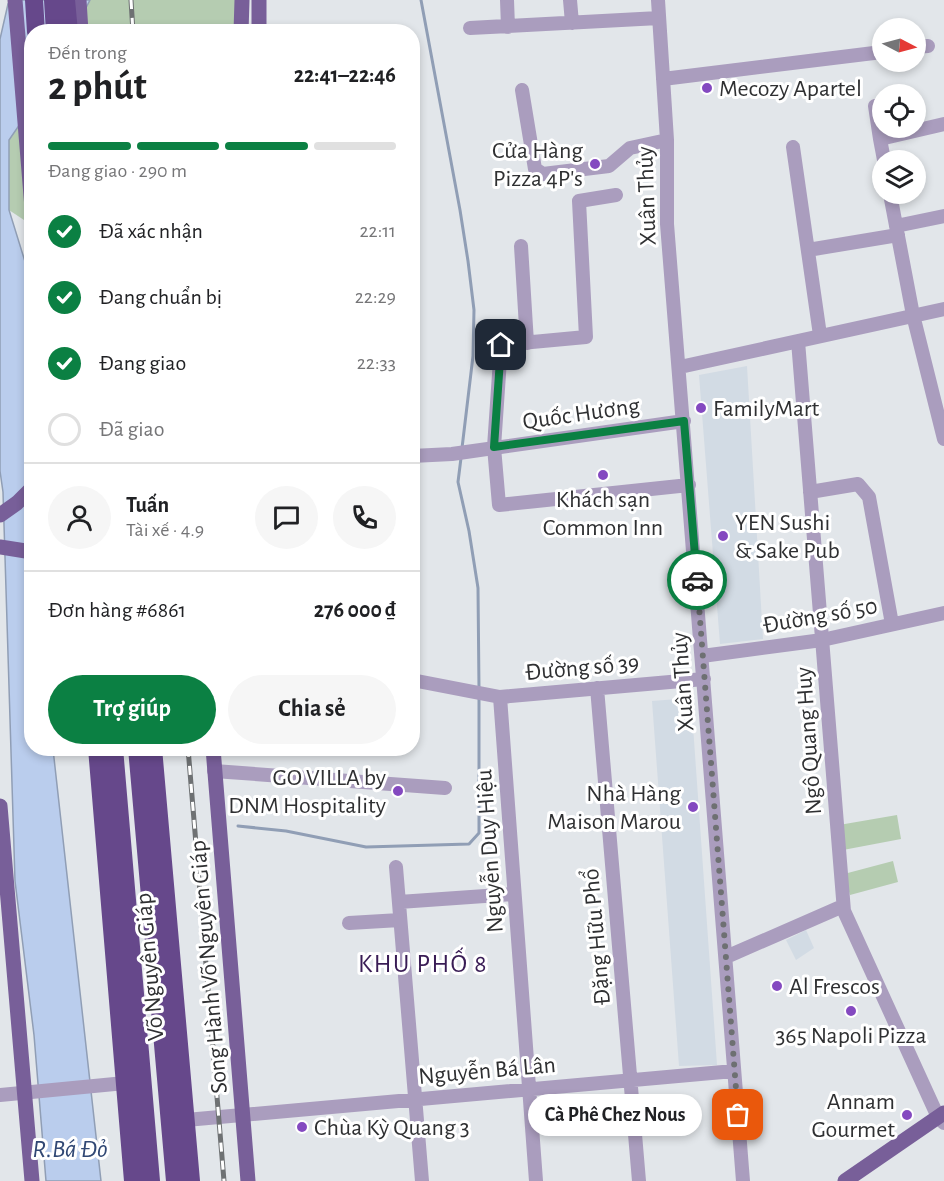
<!DOCTYPE html>
<html lang="vi">
<meta charset="utf-8">
<style>
:root{--surface:#fff;--page:#f6f6f6;--text:#202124;--muted:#757577;--line:#e0e0e0;--accent:#0b8043}
body{margin:0;font-family:"Alegreya Sans",sans-serif;background:var(--page);color:var(--text);height:100vh;display:flex;flex-direction:column;font-size:22px;white-space:nowrap}
*{box-sizing:border-box;margin:0}
p{font-size:20px;color:var(--muted)}
.icon{flex:none;width:33px;height:33px;fill:none;stroke:currentColor;stroke-width:2;stroke-linecap:round;stroke-linejoin:round}
.map{position:relative;flex:1;overflow:hidden}
.side{position:absolute;left:24px;top:24px;width:396px;height:732px;display:flex;flex-direction:column;background:var(--surface);border-radius:24px;box-shadow:0 3px 9px #0003}
.side>*{flex:none}
.needle{width:39px;rotate:96deg}
.controls{position:absolute;left:872px;top:18px;display:grid;gap:12px}
.controls a{display:grid;place-items:center;width:54px;height:54px;border-radius:50%;background:var(--surface);box-shadow:0 3px 9px #0003;font-size:30px}
.pin{position:absolute;display:grid;place-items:center;width:51px;height:51px;color:#fff;margin:-26px;border-radius:12px;box-shadow:0 3px 9px #0006}
.courier{position:absolute;display:grid;place-items:center;width:60px;height:60px;margin:-30px;border:4px solid #0b8043;border-radius:50%;background:#fff;color:#222;box-shadow:0 2px 8px #0007}
.bubble{position:absolute;height:42px;border-radius:21px;background:var(--surface);box-shadow:0 3px 9px #0003;font-size:20px;font-weight:700;line-height:42px;text-align:center}
.headline em{font-style:normal;font-weight:700}
.headline div{display:flex;flex-direction:column-reverse}
.headline{display:flex;align-items:center;justify-content:space-between;height:102px;padding:0 24px}
h1{font-size:39px;font-weight:700;line-height:45px}
.bar{display:grid;grid-template-columns:repeat(4,1fr);gap:9px 6px;align-content:center;height:72px;padding:0 24px}
.bar i{height:8px;border-radius:4px;background:var(--line)}
.bar .current{background:var(--accent)}
.bar p{grid-column:span 4}
.line{display:flex;align-items:center;gap:15px;padding:0 24px;border-top:2px solid var(--line)}
.line div{flex:1}
.round{display:grid;place-items:center;flex:none;width:63px;height:63px;border-radius:32px;background:var(--page)}
ol{padding:0 24px;list-style:none}
li{display:flex;align-items:center;gap:18px;height:66px}
li p{margin-inline-start:auto}
li .icon{padding:6px;border-radius:50%;background:var(--accent);color:#fff;stroke-width:4}
li:last-child{color:var(--muted)}
li i{width:33px;height:33px;border:3px solid var(--line);border-radius:50%}
.action{display:flex;gap:12px;margin-top:auto;padding:12px 24px}
.action a{flex:1;height:69px;border-radius:36px;background:var(--accent);color:#fff;font-size:24px;font-weight:700;line-height:69px;text-align:center}
.action a+a{background:var(--page);color:var(--text)}
.map>svg:first-child{display:block}
</style>
<div class="map">
<svg width="944" height="1181" viewBox="0 0 944 1181">
<rect width="100%" height="100%" fill="#e2e6ea"/>
<path fill="#d2dbe4" d="M747,366L763,639L720,644L699,375Z
M691,698L717,1065L679,1066L652,701Z
M806,930L814,948L796,960L786,940Z"/>
<path fill="#b5ccb1" d="M90,0H241L240,31L74,32Z
M31,108V220H24L9,210V140Z
M897,815L901,839L843,850L839,825Z
M893,861L898,882L850,895L844,874Z"/>
<path fill="#bacded" stroke="#909eb5" stroke-width="1.5" d="M12,0H90L74,31L32,32L31,108L9,140V210L27,268L25,303L32,387V748L53,749L101,1181H46L34,1035L15,881L3,492L0,471V39L8,4Z"/>
<g fill="none" stroke-linecap="round" stroke-linejoin="round">
<path stroke="#909eb5" stroke-width="3" d="M421,0L460,210L468,261L474,310L473,356L462,448
M461,458L458,482L469,531L478,588L479,689
M238,826L286,831L366,847L469,844L479,833V698"/>
<path stroke="#aa9dbe" stroke-width="14" d="M507,0L508,27
M570,0L572,23
M658,0L667,140V224L743,1181
M470,28L659,18
M915,47L928,46
M663,79L882,52
M522,90L535,169L543,174L609,166L630,148L667,140
M875,106L880,139
M793,147L820,335
M884,160L880,139L944,124
M890,194L913,315L944,439
M616,195L579,201L586,337L501,345L494,447L499,505L689,485
M896,226L944,216
M521,246L527,343
M808,250L898,235
M798,341L844,911L938,1117L944,1123
M680,367L944,309
M412,456L452,454L684,421
M810,492L858,484L869,497L892,624
M702,656L822,640L944,613
M412,680L500,697L704,679
M597,688L639,1181
M500,697L536,1181
M214,771L445,788
M396,867L422,1181
M399,902L514,894
M349,923L400,920
M726,957L843,906
M0,1095L125,1083
M186,1120L734,1071"/>
<path stroke="#785f99" stroke-width="15" d="M15,0L32,208
M79,0L81,32
M241,32L242,0
M259,32V0
M0,515L17,503L32,488
M0,547L32,552
M213,748L248,1181
M0,806L32,1181
M845,1181L944,1113"/>
<path stroke="#66488b" stroke-width="18" d="M34,0L36,32
M53,0L55,32
M66,0L69,32
M97,748L133,1181
M114,748L151,1181
M137,748L175,1181
M153,748L191,1181"/>
<defs>
<path id="rail" d="M131,0L133,32
M188,748L224,1181"/>
</defs>
<use href="#rail" stroke="#6e7173" stroke-width="5"/>
<use href="#rail" stroke="#fff" stroke-width="3" stroke-dasharray="9" stroke-linecap="butt"/>
</g>
<g fill="none" stroke-linecap="round" stroke-linejoin="round">
<path stroke="#6e7072" stroke-width="6" stroke-dasharray="0 10.8" d="M697,580L738,1115"/>
<path stroke="#0b8043" stroke-width="8" d="M501,345L494,447L684,421L697,580"/>
</g>
<g fill="#8449c0" stroke="#fff" stroke-width="2">
<circle cx="707" cy="88" r="6"/>
<circle cx="595" cy="164" r="6"/>
<circle cx="701" cy="408" r="6"/>
<circle cx="603" cy="475" r="6"/>
<circle cx="723" cy="536" r="6"/>
<circle cx="398" cy="791" r="6"/>
<circle cx="693" cy="807" r="6"/>
<circle cx="777" cy="986" r="6"/>
<circle cx="851" cy="1011" r="6"/>
<circle cx="907" cy="1115" r="6"/>
<circle cx="302" cy="1127" r="6"/>
</g>
<g text-anchor="middle" stroke-width="6" stroke-linejoin="round" paint-order="stroke">
<g font-size="24" fill="#2f3032" stroke="#fff" text-anchor="start">
<text x="719" y="96">Mecozy Apartel</text>
<text x="583" y="158" text-anchor="end">Cửa Hàng<tspan x="583" dy="28">Pizza 4P's</tspan></text>
<text x="713" y="416">FamilyMart</text>
<text x="603" y="507" text-anchor="middle">Khách sạn<tspan x="603" dy="28">Common Inn</tspan></text>
<text x="735" y="530">YEN Sushi<tspan x="735" dy="28">&amp; Sake Pub</tspan></text>
<text x="386" y="785" text-anchor="end">GO VILLA by<tspan x="386" dy="28">DNM Hospitality</tspan></text>
<text x="681" y="801" text-anchor="end">Nhà Hàng<tspan x="681" dy="28">Maison Marou</tspan></text>
<text x="789" y="994">Al Frescos</text>
<text x="851" y="1043" text-anchor="middle">365 Napoli Pizza</text>
<text x="895" y="1109" text-anchor="end">Annam<tspan x="895" dy="28">Gourmet</tspan></text>
<text x="314" y="1135">Chùa Kỳ Quang 3</text>
</g>
<g font-size="24" fill="#2f3032" stroke="#fff">
<text transform="translate(646 196) rotate(-92)" y="8">Xuân Thủy</text>
<text transform="translate(581 413) rotate(-8)" y="8">Quốc Hương</text>
<text transform="translate(820 615) rotate(-10)" y="8">Đường số 50</text>
<text transform="translate(582 667) rotate(-5)" y="8">Đường số 39</text>
<text transform="translate(682 682) rotate(-94)" y="8">Xuân Thủy</text>
<text transform="translate(808 741) rotate(-94)" y="8">Ngô Quang Huy</text>
<text transform="translate(489 851) rotate(-94)" y="8">Nguyễn Duy Hiệu</text>
<text transform="translate(596 937) rotate(-95)" y="8">Đặng Hữu Phổ</text>
<text transform="translate(149 967) rotate(-95)" y="8">Võ Nguyên Giáp</text>
<text transform="translate(208 967) rotate(-95)" y="8">Song Hành Võ Nguyên Giáp</text>
<text transform="translate(487 1070) rotate(-5)" y="8">Nguyễn Bá Lân</text>
</g>
<g font-size="26" letter-spacing="1.5" fill="#391c55" stroke="#fff">
<text x="423" y="972">KHU PHỐ 8</text>
</g>
<g font-size="26" font-style="italic" fill="#314874" stroke="#fff">
<text x="70" y="1157">R.Bá Đỏ</text>
</g>
</g>
</svg>
<div class="controls">
<a><svg class="needle" viewBox="-14 -14 28 28"><path d="M0-13l5 13h-10z" fill="#e53935"/><path d="M0 13l5-13h-10z" fill="#757577"/></svg></a>
<a><svg class="icon" aria-label="locate" viewBox="0 0 24 24"><circle cx="12" cy="12" r="6"/><path d="M12 2v4M12 18v4M2 12h4M18 12h4"/></svg></a>
<a><svg class="icon" aria-label="layers" viewBox="0 0 24 24"><path d="M12 4l9 5-9 5-9-5zM3 14l9 5 9-5"/></svg></a>
</div>
<div class="pin" style="left:738px;top:1115px;background:#ea580c"><svg class="icon" aria-label="bag" viewBox="0 0 24 24"><path d="M5 8h14l-1 12H6zM9 8a3 3 0 0 1 6 0"/></svg></div>
<div class="pin" style="left:501px;top:345px;background:#1f2937"><svg class="icon" aria-label="home" viewBox="0 0 24 24"><path d="M3 11l9-7 9 7M6 9v11h12V9"/></svg></div>
<div class="courier" style="left:697px;top:580px"><svg class="icon" aria-label="car" viewBox="0 0 24 24"><path d="M5 17H2v-5l4-1 3-4h7l3 4 3 1v5h-3M9 17h6M6 11h13"/><circle cx="7" cy="17" r="2"/><circle cx="17" cy="17" r="2"/></svg></div>
<div class="bubble" style="left:528px;top:1094px;width:174px">Cà Phê Chez Nous</div>
<section class="side">
<div class="headline"><div><h1>2 phút</h1><p>Đến trong</p></div><em>22:41–22:46</em></div>
<div class="bar"><i class="current"></i><i class="current"></i><i class="current"></i><i></i><p>Đang giao · 290 m</p></div>
<ol>
<li><svg class="icon" aria-label="check" viewBox="0 0 24 24"><path d="M5 12l5 5 9-10"/></svg>Đã xác nhận<p>22:11</p></li>
<li><svg class="icon" aria-label="check" viewBox="0 0 24 24"><path d="M5 12l5 5 9-10"/></svg>Đang chuẩn bị<p>22:29</p></li>
<li><svg class="icon" aria-label="check" viewBox="0 0 24 24"><path d="M5 12l5 5 9-10"/></svg>Đang giao<p>22:33</p></li>
<li><i></i>Đã giao</li>
</ol>
<div class="line" style="height:108px"><a class="round"><svg class="icon" aria-label="person" viewBox="0 0 24 24"><circle cx="12" cy="8" r="4"/><path d="M4 21q1-7 8-7t8 7"/></svg></a><div><b>Tuấn</b><p>Tài xế · 4.9</p></div><a class="round"><svg class="icon" aria-label="chat" viewBox="0 0 24 24"><path d="M4 5h16v11H9l-5 4z"/></svg></a><a class="round"><svg class="icon" aria-label="phone" viewBox="0 0 24 24"><path d="M5 4h4l2 5-3 2q2 4 5 5l2-3 5 2v4C11 20 4 13 5 4z"/></svg></a></div>
<div class="line" style="height:78px"><div>Đơn hàng #6861</div><b>276 000 ₫</b></div>
<div class="action"><a>Trợ giúp</a><a>Chia sẻ</a></div>
</section>
</div>
